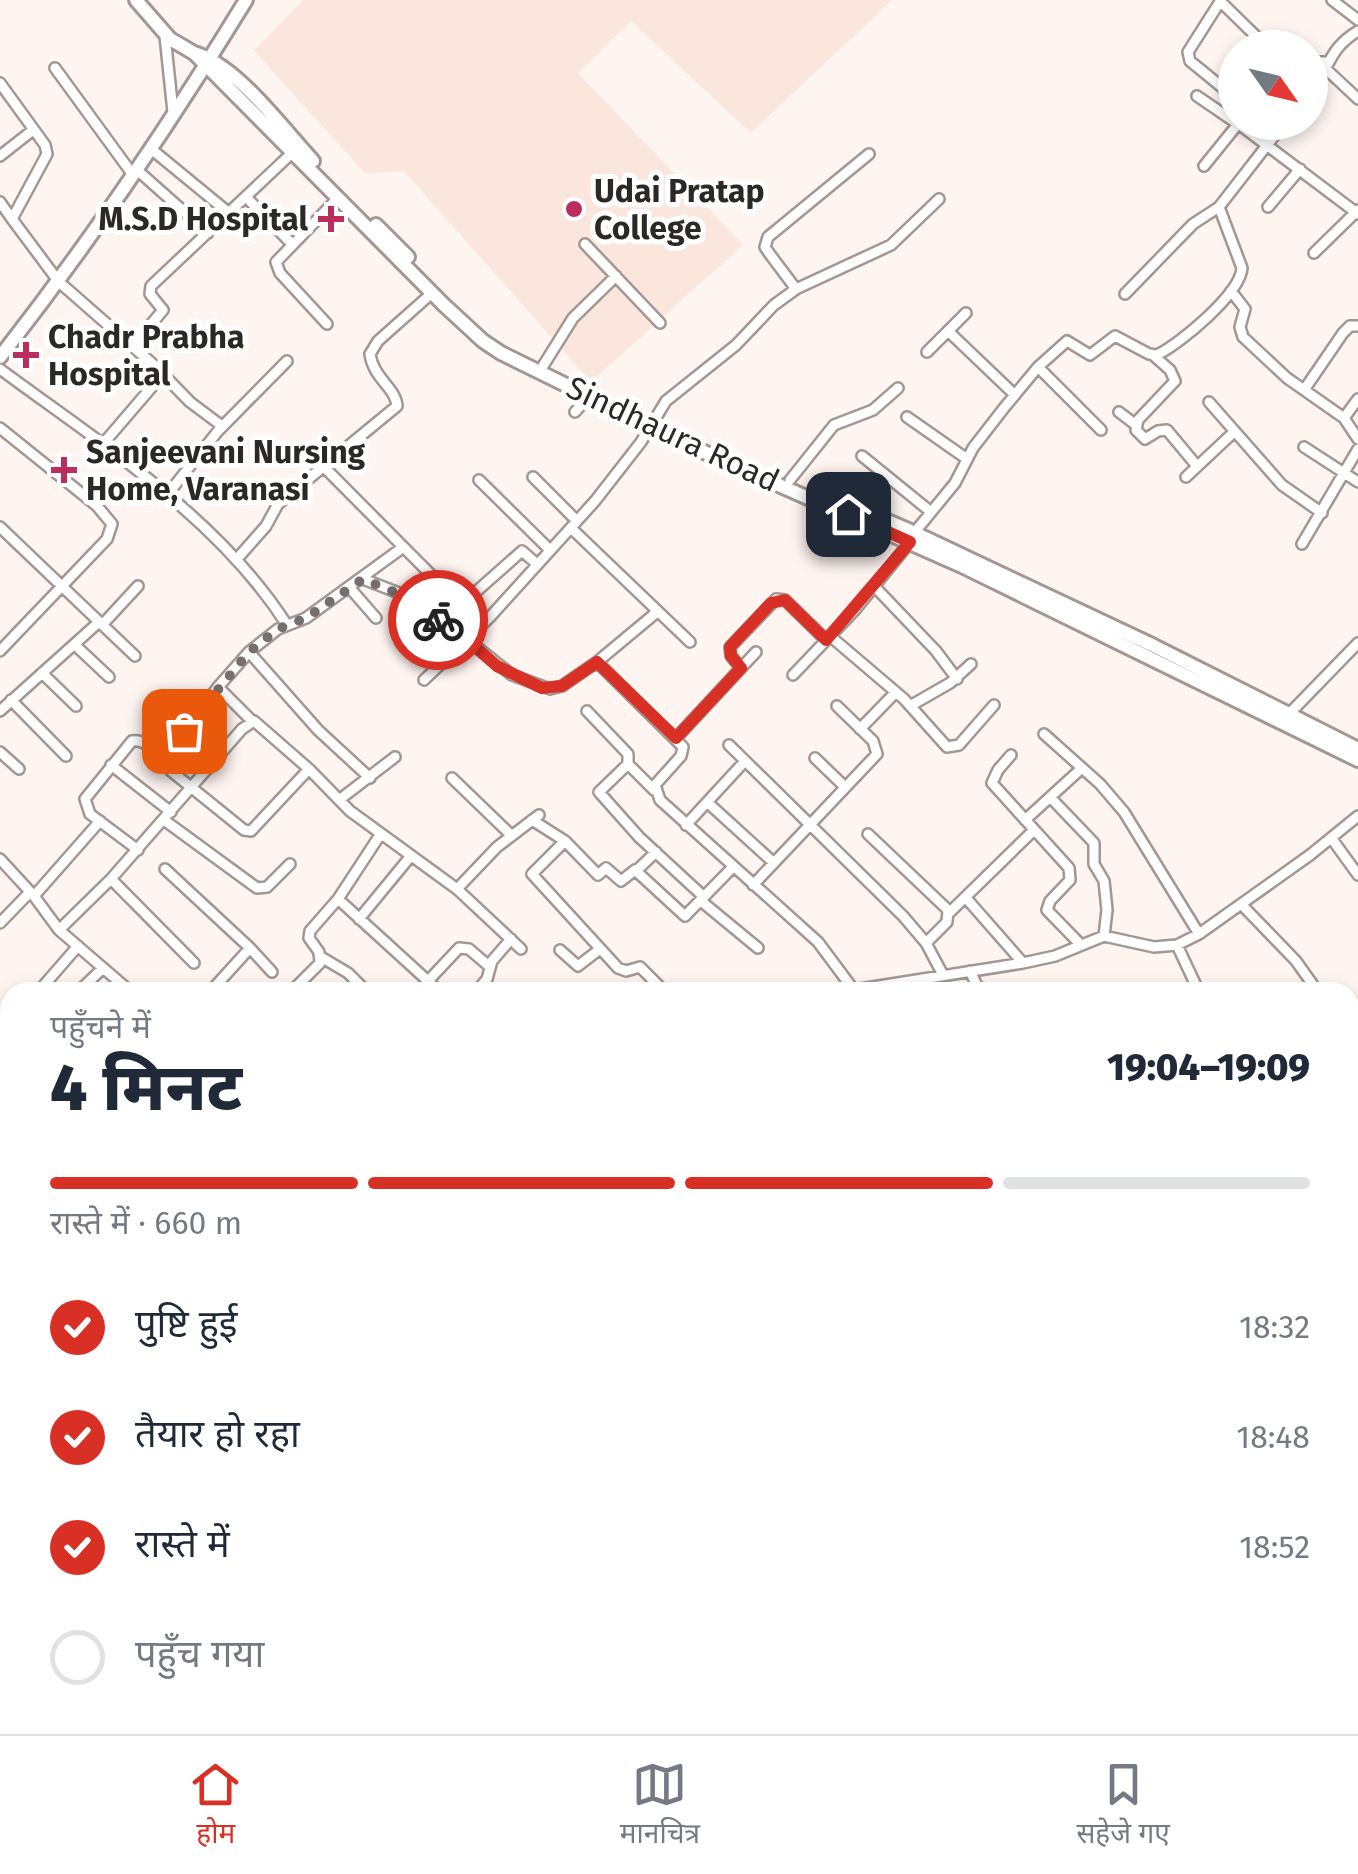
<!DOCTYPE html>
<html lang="hi">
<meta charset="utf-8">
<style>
:root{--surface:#fff;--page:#f6f6f7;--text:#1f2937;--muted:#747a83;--line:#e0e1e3;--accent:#d93025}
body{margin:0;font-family:"Fira Sans","Noto Sans Devanagari",sans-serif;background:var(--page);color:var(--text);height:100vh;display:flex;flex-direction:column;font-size:38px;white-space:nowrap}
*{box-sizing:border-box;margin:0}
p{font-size:32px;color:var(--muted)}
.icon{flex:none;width:55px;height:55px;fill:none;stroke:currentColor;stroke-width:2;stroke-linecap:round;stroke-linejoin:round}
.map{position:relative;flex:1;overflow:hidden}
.panel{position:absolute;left:0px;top:982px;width:1360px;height:752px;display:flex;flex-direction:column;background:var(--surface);border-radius:30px 30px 0 0;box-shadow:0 5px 15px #0003}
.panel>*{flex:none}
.needle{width:65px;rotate:124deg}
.buttons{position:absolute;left:1218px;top:30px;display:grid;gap:20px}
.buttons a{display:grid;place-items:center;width:110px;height:110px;border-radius:50%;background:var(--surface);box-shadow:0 5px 15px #0003;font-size:50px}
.pin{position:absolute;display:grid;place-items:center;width:85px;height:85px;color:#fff;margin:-42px;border-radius:20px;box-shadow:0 5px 15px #0006}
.courier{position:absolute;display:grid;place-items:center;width:100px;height:100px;margin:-50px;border:8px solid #d93025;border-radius:50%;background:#fff;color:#222;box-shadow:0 2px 12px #0007}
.headline em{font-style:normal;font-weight:800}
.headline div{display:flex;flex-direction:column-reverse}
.headline{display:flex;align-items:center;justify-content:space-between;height:170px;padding:0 50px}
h1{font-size:65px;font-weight:800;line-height:75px}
.bar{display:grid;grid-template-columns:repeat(4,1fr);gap:15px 10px;align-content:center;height:120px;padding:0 50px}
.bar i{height:12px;border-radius:8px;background:var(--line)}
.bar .current{background:var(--accent)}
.bar p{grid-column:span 4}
ol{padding:0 50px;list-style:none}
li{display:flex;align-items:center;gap:30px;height:110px}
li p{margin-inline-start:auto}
li .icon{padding:10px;border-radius:50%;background:var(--accent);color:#fff;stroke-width:4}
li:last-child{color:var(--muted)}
li i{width:55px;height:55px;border:5px solid var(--line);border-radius:50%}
.dock{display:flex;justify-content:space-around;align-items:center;height:140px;border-top:2px solid var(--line);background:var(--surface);font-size:28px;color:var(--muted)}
.dock a{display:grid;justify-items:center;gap:5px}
.dock .current{color:var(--accent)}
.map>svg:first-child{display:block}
</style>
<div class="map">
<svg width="1358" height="1734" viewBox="0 0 1358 1734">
<rect width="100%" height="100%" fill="#fef4f0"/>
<path fill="#fbe6de" d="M303,0H892L751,133L631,21L578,73L743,245L591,382L404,171L366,174L254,51Z"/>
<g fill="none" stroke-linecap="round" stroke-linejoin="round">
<defs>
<path id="street" d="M1221,0L1188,52L1190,61L1223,88
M1332,0L1358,20
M1220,1L1268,48
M165,36L173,112
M1310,62H1328
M55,68L133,175
M1326,69L1358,99
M0,83L45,145L47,154L12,219L59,282L155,366L190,402L222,426
M1310,92C1331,67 1328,49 1358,31
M1197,96L1235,122
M1236,122L1358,214
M150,148L229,213
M0,156L33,130
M1204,166L1238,124
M136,169L208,233
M246,197L292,244
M0,202L12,219
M1268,207L1300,169
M585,244L660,323
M1314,253L1358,210
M796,289L769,253L765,247L768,237L869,154
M1231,291L1245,309L1240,327L1243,337L1287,378L1344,418L1358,439
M1125,294L1193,224L1219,207L1285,122
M327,324L280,273L276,262L338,198
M948,331L1015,395
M133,346L163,310L150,294L151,286L293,152
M927,352L966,313
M1153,355L1170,370L1175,381L1138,420L1136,430L1145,439L1158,431L1167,430L1197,466
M543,366L573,318L616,276
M1038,367L1101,430
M0,369C101,444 218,517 287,625
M1304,390L1343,333L1350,326H1358
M1209,402L1282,485L1322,513
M575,412L589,396
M1119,412L1136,425
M907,417L967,459
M1344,418L1358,399
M0,428L97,506L112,524L107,539L0,651
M102,445L163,374
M1304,447L1358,482
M862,456L931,512
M323,466L461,605L522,551L537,564
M533,477L577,521
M1186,477L1234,432
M479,480L550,550
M790,480L834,425L873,410L898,388
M167,495L218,431L287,361
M0,527L135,656
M571,528L690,642
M914,533L955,483L973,448L1004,408L1038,367L1067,341L1090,355L1115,336L1149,354L1157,355C1181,343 1240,294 1242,268L1219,207
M1302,544L1358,449
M236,560L266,526L278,504L397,406C396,388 373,378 370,354L378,341L432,293
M363,579L399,593L416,613L458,632L512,675L550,689L562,686L597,662L657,612
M874,586L936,651L957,679
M349,587L376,618
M102,625L138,586
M458,632L463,623L453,613L461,605
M830,636L904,699L947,747L959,745L994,705
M76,646L109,677
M249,652L318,730L370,778
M597,662L683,747L681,756L655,785L660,800L818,942L853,989
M741,668L731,656L730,647L776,599L785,600L826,640
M42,673L76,706
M793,675L854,611L910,542
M424,680L490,617L595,501L641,442L666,401L736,345L774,305L796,289L891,245L939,199
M218,687L252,721
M11,700L66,756
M910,706L950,683L971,664
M0,711L99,622
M587,711L628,754V764L654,790
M1288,715L1358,643
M860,729L896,692
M1044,734L1100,784L1124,812L1199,934
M676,738L756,652
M729,745L903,916L926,943L943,975
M0,752L19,769
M1011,755L998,770L992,783L1069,868L1070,880L1050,901L1047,910L1081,945
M815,758L845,787
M628,764L599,792L639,837L704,897
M111,765L171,812
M309,769L251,831L244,830L171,771L164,760L218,687L249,652L278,629L306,618L402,548
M452,778L511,835
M1050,797L1094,843V864L1104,881L1107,910L1104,936
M339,800L395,757
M707,802L774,863
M164,820L257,888L267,887L290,864
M532,820L565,841
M1025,820L1082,768
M686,825L745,761
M868,834L948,910L947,922L926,943
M1332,839L1358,875
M138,850L90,814L85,799L132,741C145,739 155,751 164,760
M0,859L34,896L59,930L131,992
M165,869L250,948L272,972
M636,871L656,852
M111,879L194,963
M753,885L877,754L873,741L837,706
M457,889L497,847L539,815
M34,896L100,821
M966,898L1023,963
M338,899L440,992
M701,901L758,948
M1241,904L1296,961L1318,992
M949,913L1034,830
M359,919L410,857
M0,923L30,892
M59,930L111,879L242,729L254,721L309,769L350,811L457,889L521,949
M1177,945L1199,992
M560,950L578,966L600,949
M321,957L348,973L367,992
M970,971L980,992
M428,981L459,948L469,949L490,967
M38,992L78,946
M78,992L103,968
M210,992L250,948
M291,992L320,963L319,952L309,938L310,931L338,899L380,835
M476,992L487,979L492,961L511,939
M665,992L640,967L626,971L618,968L532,874L565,841L598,875L606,868L621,881L635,870L685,916L733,867
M841,992L1023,963L1055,956L1104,936L1154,947L1177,945L1199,934L1310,855L1358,816
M0,1036L10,1025
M0,1055L10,1064
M1350,1139L1358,1133
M0,1183L10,1173
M0,1205L10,1216
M1350,1223L1358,1233
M1350,1316L1358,1307
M0,1322L10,1332
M0,1392L10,1389
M0,1474L10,1483
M1350,1515L1358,1507
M0,1552L10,1541
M0,1600L10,1606
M0,1677L3,1673
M648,1725L657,1734
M986,1725L988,1728
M1045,1725L1049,1729
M1215,1725L1223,1734
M211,1734L217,1725
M430,1734L437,1727L458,1725"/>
<path id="secondary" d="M136,0L170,39L194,53L444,305L483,341L501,353L686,444L962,566L1358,760
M194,53C237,65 282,128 313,161
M376,225L408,257
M0,357C89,243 171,123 246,0
M820,492L906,529L1154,646L1358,749"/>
</defs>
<use href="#street" stroke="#a39793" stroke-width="14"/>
<use href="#secondary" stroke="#a39793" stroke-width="18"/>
<use href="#street" stroke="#fff" stroke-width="9"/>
<use href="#secondary" stroke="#fff" stroke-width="12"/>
</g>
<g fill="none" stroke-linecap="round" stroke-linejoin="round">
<path stroke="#766f6d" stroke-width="10" stroke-dasharray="0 18" d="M184,731L249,652L278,629L306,618L363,579L399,594L416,613L438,620"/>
<path stroke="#d93025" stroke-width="12" d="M438,620L458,632L497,666L542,688L562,686L597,662L676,738L741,668L731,656L730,647L771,603L785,600L826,640L910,542L848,514"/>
</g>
<g fill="#ba2d5d" stroke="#fff" stroke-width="4">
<circle cx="574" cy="209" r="10"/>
<path d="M326 204h10v10h10v10h-10v10h-10v-10h-10v-10h10z"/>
<path d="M21 340h10v10h10v10h-10v10h-10v-10h-10v-10h10z"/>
<path d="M59 455h10v10h10v10h-10v10h-10v-10h-10v-10h10z"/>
</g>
<g text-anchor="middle" stroke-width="10" stroke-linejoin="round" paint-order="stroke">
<g font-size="32" font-weight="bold" fill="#2c2826" stroke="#fff" text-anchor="start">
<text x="594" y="202">Udai Pratap<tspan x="594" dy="37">College</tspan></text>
<text x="308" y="230" text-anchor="end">M.S.D Hospital</text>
<text x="48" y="348">Chadr Prabha<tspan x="48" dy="37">Hospital</tspan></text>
<text x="86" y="463">Sanjeevani Nursing<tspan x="86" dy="37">Home, Varanasi</tspan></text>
</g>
<g font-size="32" fill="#2c2826" stroke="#fff">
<text transform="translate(673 434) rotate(25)" y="11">Sindhaura Road</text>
</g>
</g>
</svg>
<div class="buttons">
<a><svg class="needle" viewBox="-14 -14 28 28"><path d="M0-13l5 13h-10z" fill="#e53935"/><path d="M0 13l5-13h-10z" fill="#747a83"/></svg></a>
</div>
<div class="pin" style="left:184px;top:731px;background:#ea580c"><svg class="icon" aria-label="bag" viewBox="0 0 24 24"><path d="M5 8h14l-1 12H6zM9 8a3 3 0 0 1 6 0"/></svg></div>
<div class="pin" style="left:848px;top:514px;background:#1f2937"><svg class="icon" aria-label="home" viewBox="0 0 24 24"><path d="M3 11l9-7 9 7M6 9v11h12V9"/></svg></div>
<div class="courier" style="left:438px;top:620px"><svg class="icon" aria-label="bike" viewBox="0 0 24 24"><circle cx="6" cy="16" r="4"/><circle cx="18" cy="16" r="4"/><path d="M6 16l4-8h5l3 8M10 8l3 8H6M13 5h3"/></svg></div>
<section class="panel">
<div class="headline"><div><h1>4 मिनट</h1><p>पहुँचने में</p></div><em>19:04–19:09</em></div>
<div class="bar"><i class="current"></i><i class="current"></i><i class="current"></i><i></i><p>रास्ते में · 660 m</p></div>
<ol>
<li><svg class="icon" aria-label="check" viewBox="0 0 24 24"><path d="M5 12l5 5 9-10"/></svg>पुष्टि हुई<p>18:32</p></li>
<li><svg class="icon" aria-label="check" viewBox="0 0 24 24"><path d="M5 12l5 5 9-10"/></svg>तैयार हो रहा<p>18:48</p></li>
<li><svg class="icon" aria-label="check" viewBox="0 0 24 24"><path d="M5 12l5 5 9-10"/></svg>रास्ते में<p>18:52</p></li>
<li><i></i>पहुँच गया</li>
</ol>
</section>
</div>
<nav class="dock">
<a class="current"><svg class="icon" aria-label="home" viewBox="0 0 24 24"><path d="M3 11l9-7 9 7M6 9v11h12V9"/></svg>होम</a>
<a><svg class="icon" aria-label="map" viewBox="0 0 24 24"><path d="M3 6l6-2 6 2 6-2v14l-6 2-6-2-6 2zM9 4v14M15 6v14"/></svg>मानचित्र</a>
<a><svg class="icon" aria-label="saved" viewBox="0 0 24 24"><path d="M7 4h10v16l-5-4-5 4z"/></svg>सहेजे गए</a>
</nav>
